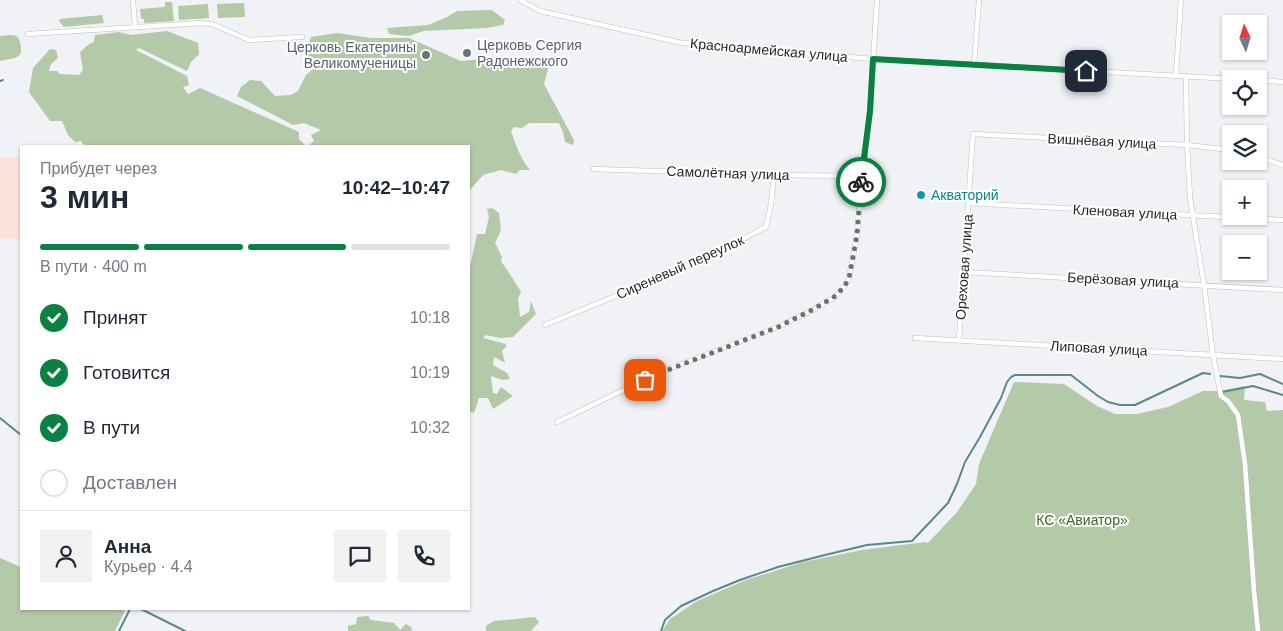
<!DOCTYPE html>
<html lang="ru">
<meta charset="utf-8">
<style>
:root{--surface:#fff;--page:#f2f2f3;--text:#1f2937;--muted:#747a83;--line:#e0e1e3;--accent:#0b8043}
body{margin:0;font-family:Helvetica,sans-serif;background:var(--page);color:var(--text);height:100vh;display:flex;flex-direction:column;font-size:19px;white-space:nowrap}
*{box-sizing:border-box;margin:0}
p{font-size:16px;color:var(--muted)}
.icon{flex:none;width:28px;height:28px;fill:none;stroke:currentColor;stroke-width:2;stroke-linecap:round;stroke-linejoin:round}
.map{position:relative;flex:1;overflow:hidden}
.panel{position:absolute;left:20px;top:145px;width:450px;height:465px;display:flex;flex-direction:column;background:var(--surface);border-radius:0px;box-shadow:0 1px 4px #0004}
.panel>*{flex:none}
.needle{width:32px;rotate:356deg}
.tools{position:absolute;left:1222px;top:15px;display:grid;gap:10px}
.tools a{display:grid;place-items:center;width:45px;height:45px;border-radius:0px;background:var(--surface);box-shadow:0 1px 4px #0004;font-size:25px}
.pin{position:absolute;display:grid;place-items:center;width:42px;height:42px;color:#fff;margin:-21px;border-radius:10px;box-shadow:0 2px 8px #0006}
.courier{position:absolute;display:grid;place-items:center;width:50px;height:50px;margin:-25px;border:4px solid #0b8043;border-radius:50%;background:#fff;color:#222;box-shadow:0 1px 6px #0007}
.overview em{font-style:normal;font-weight:700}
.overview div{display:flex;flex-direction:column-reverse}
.overview{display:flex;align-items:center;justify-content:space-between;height:85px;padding:0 20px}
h1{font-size:32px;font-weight:700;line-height:38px}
.bar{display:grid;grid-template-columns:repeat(4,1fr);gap:8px 5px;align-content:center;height:60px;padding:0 20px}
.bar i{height:6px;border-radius:4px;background:var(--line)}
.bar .active{background:var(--accent)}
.bar p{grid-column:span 4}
.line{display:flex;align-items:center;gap:12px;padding:0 20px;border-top:1px solid var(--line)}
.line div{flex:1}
.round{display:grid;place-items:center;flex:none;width:52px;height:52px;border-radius:0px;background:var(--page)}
ol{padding:0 20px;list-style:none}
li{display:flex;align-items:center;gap:15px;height:55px}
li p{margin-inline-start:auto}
li .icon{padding:5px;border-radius:50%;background:var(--accent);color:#fff;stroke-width:4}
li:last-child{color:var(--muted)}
li i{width:28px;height:28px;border:2px solid var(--line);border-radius:50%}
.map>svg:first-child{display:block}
</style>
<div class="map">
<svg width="1283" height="631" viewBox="0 0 1283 631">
<rect width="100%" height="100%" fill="#f0f2f5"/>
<path fill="#fbe2da" d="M0,157L21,158V239L0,238Z"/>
<path fill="#b3c9a7" d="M165,2H172L174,21L144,23V19H141L140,9L165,7Z
M244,3L245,17L218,18L217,4Z
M208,4L209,18L179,20L178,6Z
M492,10L505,20L503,25L487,28L424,31L408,36L389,34L387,28L428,25L447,17L457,11Z
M102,15L104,23L64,27L59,21L60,19Z
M167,31L198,43L199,54L191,62L187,71L139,48L136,50L187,76L189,85L183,87L188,94L200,88L299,132V139L306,146H84L81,141L75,142L68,135L62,121H50L29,92L33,68L50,49L56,50L58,58L51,64L49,71H57L60,74L79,75L83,70L80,52L89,44L94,42L95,35L119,32L131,35Z
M337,33L371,38H409L461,61L508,57L517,63L537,59L544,60L549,66L544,84L574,140L573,145L565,142L563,132L559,123H529L522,128L514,127L511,131C516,145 520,158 530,170H520L516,174L501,170L483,175L469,191V146H308L314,141L311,135L321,130L304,123L293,125L237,96L241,87L250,80L261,81L275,96L291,95L298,91L306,75L316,67L307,58L309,43L311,37Z
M11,35L17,36C21,41 22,50 20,55L15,58L0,61V36Z
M492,208L499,213L501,230L495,243L502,257L501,261L515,282L521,292L518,299L520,317L529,312L531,301L536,314L513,337L500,338L486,335L483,338L506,344V347L502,351L505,363L494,357L493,365L507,373L510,379L503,380L491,376L493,393L497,394L501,387L513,396L493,409L488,398H479L474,413L469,411V272L477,234H485L489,217L487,209Z
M1014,382L1064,384L1097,406L1115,414H1137L1168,407L1203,391H1220L1245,386L1244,400L1265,402L1267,411L1283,410V631H662L670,619L697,601L746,580L803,562L862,550L925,542L928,543L957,512L976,484L979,464Z
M0,558L21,567V609H119L125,611L115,631H0Z
M368,616L371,620L394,623L400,630L406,624L411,627L412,631H348V626L356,624L357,617Z
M535,617L539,622L531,631H486V626L494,621Z"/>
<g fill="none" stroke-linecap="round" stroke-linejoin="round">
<path stroke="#5a8989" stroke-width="2" d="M0,81L3,80
M1220,376L1240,378L1260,374L1283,384
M1222,392L1253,386L1283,395
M0,418L21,435
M141,609L185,631
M119,631L130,609
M661,631L665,620L681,606L713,591L740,580L778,567L825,555L867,545L912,541L948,503L957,484L965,462L980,437L1001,398L1007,382L1011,377L1015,375H1071L1098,396L1108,402L1120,405H1135L1203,373L1210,374"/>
<defs>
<path id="minor" d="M133,0L135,27
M520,0L540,11L682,43L873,59L1234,79
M28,34L201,23L212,24L249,40L302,37
M974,65L979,0
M1176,75L1181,0
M1186,76L1187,145L1190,198L1204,285L1213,355L1220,391L1221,396L1228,401L1238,415L1245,464L1254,591L1258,631
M1259,80L1283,82
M1259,157L1283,165
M593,169L774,175L862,176
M968,203L1283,220
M964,272L1283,290
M545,325L703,260L766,227L771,204L774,175
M915,338L1283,359
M959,340L973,134L1187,145L1231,150
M557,422L663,371L778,327L811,311L835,297L844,287L849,278L857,235L862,176L870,111L877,0"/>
</defs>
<use href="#minor" stroke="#bdbfc2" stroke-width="5.5"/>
<use href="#minor" stroke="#fff" stroke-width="4.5"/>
</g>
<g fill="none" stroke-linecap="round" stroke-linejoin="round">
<path stroke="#6d6f70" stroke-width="5" stroke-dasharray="0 9" d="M645,380L663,372L778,327L810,311L834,297L844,287L849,278L857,235L861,182"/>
<path stroke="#0b8043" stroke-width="6" d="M861,182L870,111L873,59L1086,71"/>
</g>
<g fill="#6b7280" stroke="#fff" stroke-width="2">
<circle cx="467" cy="53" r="5"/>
<circle cx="426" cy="55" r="5"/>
</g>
<circle fill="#0f9aa8" stroke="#fff" stroke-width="2" cx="921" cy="195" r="5"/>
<g text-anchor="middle" stroke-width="4" stroke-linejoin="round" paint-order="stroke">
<g font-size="14" fill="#5b616d" stroke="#fff" text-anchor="start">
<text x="477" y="50">Церковь Сергия<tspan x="477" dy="16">Радонежского</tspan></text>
<text x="416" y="52" text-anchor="end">Церковь Екатерины<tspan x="416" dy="16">Великомученицы</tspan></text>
</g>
<g font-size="14" fill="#272829" stroke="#fff">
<text transform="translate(769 50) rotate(5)" y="5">Красноармейская улица</text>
<text transform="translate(1102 141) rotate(3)" y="5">Вишнёвая улица</text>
<text transform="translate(728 173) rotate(2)" y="5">Самолётная улица</text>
<text transform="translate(1125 212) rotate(3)" y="5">Кленовая улица</text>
<text transform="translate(680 267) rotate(-24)" y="5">Сиреневый переулок</text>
<text transform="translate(964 267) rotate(-86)" y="5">Ореховая улица</text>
<text transform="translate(1123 280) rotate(3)" y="5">Берёзовая улица</text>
<text transform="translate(1099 348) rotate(3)" y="5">Липовая улица</text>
</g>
<g font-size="14" fill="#0d838f" stroke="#fff" text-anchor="start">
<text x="931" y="200">Акваторий</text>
</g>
<g font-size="14" fill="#406326" stroke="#fff">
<text x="1082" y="525">КС «Авиатор»</text>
</g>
</g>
</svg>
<div class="tools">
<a><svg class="needle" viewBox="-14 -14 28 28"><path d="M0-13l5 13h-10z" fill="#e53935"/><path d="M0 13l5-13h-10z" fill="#747a83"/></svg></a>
<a><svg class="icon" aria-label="locate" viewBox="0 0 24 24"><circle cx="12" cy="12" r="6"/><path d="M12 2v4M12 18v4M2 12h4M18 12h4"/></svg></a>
<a><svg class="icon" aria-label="layers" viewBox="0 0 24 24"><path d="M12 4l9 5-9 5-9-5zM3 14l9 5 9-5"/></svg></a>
<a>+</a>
<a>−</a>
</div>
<div class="pin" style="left:645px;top:380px;background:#ea580c"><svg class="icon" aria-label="bag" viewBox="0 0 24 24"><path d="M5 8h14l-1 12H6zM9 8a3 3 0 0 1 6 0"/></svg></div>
<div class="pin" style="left:1086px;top:71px;background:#1f2937"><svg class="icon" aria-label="home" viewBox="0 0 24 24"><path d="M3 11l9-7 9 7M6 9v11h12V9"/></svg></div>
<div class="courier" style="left:861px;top:182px"><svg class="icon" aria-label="bike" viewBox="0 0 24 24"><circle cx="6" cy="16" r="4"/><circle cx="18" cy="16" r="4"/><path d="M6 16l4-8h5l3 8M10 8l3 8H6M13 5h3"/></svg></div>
<section class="panel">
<div class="overview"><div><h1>3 мин</h1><p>Прибудет через</p></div><em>10:42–10:47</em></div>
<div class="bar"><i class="active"></i><i class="active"></i><i class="active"></i><i></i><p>В пути · 400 m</p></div>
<ol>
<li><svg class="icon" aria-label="check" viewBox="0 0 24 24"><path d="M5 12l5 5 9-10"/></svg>Принят<p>10:18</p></li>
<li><svg class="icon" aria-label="check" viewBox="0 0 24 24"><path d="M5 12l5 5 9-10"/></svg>Готовится<p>10:19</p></li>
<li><svg class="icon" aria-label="check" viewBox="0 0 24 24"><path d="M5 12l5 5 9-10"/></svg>В пути<p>10:32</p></li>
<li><i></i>Доставлен</li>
</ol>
<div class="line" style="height:90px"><a class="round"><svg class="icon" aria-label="person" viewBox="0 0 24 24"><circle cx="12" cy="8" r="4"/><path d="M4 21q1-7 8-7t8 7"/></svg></a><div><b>Анна</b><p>Курьер · 4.4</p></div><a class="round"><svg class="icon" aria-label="chat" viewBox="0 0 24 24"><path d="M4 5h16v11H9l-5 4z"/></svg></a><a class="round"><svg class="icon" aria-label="phone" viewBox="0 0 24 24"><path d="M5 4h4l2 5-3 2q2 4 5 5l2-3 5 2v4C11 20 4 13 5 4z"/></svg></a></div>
</section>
</div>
